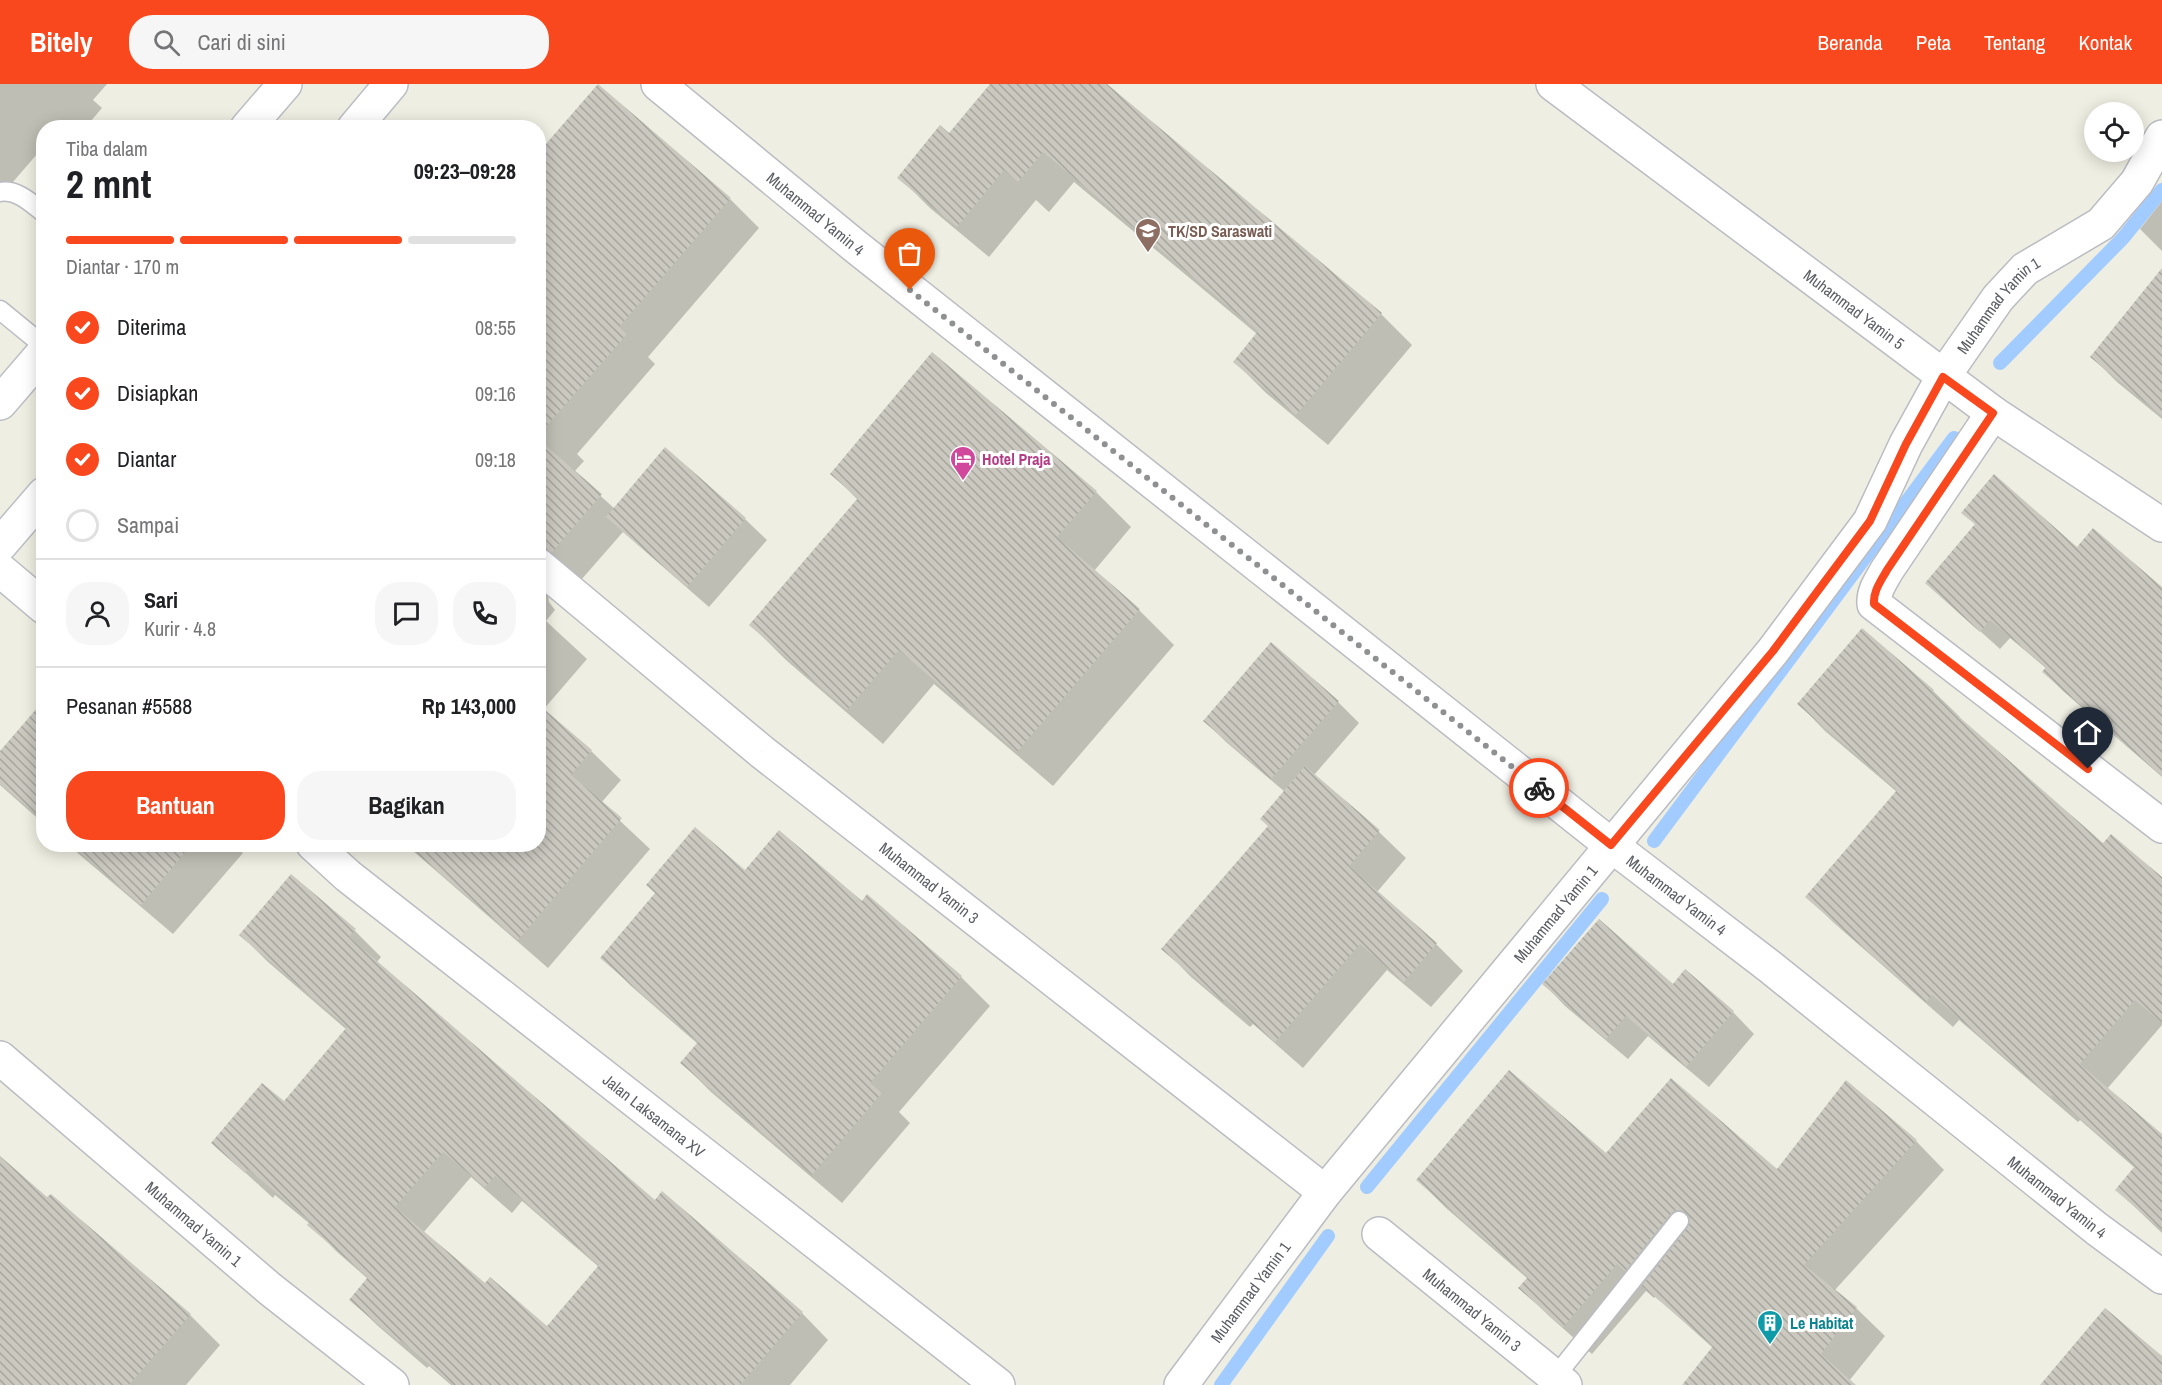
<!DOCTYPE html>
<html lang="id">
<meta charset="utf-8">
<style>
:root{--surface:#fff;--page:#f6f6f6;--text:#202124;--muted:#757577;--line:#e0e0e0;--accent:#f9481e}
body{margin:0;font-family:"Archivo Narrow",sans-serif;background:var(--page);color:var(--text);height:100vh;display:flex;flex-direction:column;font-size:22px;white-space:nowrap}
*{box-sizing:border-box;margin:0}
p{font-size:20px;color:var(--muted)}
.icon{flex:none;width:33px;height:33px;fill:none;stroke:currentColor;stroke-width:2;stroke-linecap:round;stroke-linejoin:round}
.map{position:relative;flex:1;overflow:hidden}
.details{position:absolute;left:36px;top:36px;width:510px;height:732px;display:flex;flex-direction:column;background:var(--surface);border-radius:24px;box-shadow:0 3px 15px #0003}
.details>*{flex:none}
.fabs{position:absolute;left:2084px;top:18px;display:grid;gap:12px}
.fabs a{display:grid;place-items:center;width:60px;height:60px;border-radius:50%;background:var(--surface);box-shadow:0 3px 15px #0003;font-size:30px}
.pin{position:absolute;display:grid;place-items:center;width:51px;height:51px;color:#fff;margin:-62px -26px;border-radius:50% 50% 50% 0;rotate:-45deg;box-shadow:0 0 6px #0007}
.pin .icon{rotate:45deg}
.courier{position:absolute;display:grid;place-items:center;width:60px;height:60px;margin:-30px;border:4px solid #f9481e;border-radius:50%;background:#fff;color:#222;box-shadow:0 2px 8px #0007}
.summary em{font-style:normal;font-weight:700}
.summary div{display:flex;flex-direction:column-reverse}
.summary{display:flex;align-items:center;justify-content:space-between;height:102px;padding:0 30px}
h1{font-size:39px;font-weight:700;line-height:45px}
.bar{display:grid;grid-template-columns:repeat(4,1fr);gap:9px 6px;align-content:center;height:72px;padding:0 30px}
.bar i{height:8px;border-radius:4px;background:var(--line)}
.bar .active{background:var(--accent)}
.bar p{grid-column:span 4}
.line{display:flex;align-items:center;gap:15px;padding:0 30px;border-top:2px solid var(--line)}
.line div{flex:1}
.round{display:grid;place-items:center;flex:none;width:63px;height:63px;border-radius:24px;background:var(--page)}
ol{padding:0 30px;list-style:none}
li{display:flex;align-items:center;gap:18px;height:66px}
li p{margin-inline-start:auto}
li .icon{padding:6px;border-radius:50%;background:var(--accent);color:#fff;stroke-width:4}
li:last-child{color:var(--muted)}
li i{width:33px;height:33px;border:3px solid var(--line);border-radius:50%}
.cta{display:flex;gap:12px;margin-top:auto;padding:12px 30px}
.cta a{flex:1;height:69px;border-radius:24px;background:var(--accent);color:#fff;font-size:24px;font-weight:700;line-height:69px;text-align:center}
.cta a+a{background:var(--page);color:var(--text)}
header{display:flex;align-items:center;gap:36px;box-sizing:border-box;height:84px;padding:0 30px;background:var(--accent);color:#fff}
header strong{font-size:28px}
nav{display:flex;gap:33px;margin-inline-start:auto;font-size:21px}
.search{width:420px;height:54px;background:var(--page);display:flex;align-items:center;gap:15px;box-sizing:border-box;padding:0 21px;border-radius:24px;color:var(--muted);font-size:22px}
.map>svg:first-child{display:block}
</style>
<header>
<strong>Bitely</strong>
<div class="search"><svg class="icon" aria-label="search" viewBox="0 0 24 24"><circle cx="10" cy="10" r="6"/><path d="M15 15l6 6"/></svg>Cari di sini</div>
<nav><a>Beranda</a><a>Peta</a><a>Tentang</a><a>Kontak</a></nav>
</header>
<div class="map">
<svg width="2162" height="1301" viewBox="0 0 2162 1301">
<defs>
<pattern id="building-back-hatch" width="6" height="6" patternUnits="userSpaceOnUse" patternTransform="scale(1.5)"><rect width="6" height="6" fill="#cac8bf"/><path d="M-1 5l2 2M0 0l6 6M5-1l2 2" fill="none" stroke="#a7a69f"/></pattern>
</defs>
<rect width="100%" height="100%" fill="#efeee2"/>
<path fill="#0003" fill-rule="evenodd" d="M0,0H107L93,16L102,24L85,44H44V62L0,113Z
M992,0H1104L1381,230L1412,261L1328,361L1266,309L1235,278L1257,250L1074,98L1049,128L1036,116L989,173L930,124L899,93L950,51Z
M538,72L730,115L759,144L648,273L655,280L577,370L584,377L574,388L615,425L665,366L745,435L767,456L709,523L623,448L581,496L548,507L549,518L555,526L546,537L587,575L543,626L591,667L621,696L601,719L650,765L548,884L405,760H538Z
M2162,117V167L2140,145Z
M2162,186V335L2117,298L2092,273Z
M832,390L1096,408L1131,443L1094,487L1139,526L1174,561L1053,702L934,600L883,660L786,576L751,541L858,416Z
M1963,428L2077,465L2162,505V693L2063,607L2044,588L2047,585L2010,554L2000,565L1927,499L1976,441Z
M1933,607L1960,633L1958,634L2103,761L2162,795V941L2107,1005L2162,1052V1149L2117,1106L2135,1084L2080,1036L2078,1038L1959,936L1953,943L1834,839L1807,813L1897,708L1825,647L1799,620Z
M44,618V740L0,701V669Z
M1338,618L1359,639L1314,691L1379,748L1406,774L1377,808L1436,860L1463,887L1431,923L1387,886L1303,984L1253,940L1250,943L1190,892L1164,865L1269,742L1285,708L1226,658L1205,637Z
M67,760H235L243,769L173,850Z
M745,788L862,819L961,893L990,922L899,1028L910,1039L842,1119L711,1008L682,979L698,960L631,902L602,873Z
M354,846L381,873L377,878L655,1118L802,1229L828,1256L790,1301H451L429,1282L427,1284L378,1242L351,1216L368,1195L336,1167L310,1140L275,1111L273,1114L213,1059L284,1019L347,946L268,878L241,851ZM471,1093L512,1129L522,1117L599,1183L547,1244L485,1201L423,1149Z
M1544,900L1673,902L1733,928L1754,950L1709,1003L1648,952L1628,975L1565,922Z
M1916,1057L1944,1086L1834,1207L1856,1224L1885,1252L1849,1297L1854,1301H1684L1713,1264L1655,1212L1654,1214L1646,1207L1592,1270L1549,1232L1520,1204L1528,1195L1446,1124L1418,1096L1606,1072L1778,1088Z
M0,1074L48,1115L190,1231L220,1261L186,1301H5L0,1297Z"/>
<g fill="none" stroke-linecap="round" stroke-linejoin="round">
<path stroke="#a2ccff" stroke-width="14" d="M2000,279L2123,154L2162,106
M1654,757L1954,354
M1367,1103L1602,815
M1221,1301L1328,1152"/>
</g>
<path fill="url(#building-back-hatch)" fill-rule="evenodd" d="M598,0L731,114L619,243L627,250L538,352V69Z
M990,0H1107L1382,229L1296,331L1233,278L1258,247L1043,68L1018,98L1004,86L957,143L897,94L940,41L949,49Z
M2162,184V332L2090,273Z
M932,268L1097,407L1057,453L1140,525L1017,668L899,566L847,626L749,541L858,414L830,390Z
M538,355L602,410L552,468L538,463Z
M665,363L746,434L687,503L606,433Z
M1994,390L2077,463L2093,444L2162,503V692L2042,588L2046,583L1990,536L1980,548L1925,499L1975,440L1961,429Z
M1862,544L1934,606L1932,609L2103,759L2111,750L2162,793V939L2135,916L2080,980L2162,1050V1146L2115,1106L2135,1082L2053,1011L2051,1013L1932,911L1926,918L1805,813L1897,706L1797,620Z
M1271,558L1339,617L1271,695L1203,637Z
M44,616V737L0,700V667Z
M538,620L592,666L571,691L622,734L518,856L406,760H538Z
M1305,682L1380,746L1349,782L1437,859L1404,898L1360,860L1275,958L1225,915L1223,918L1161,865L1268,742L1260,735Z
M695,743L745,786L779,746L862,817L867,810L962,892L870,999L882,1009L812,1091L680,979L698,958L600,874L655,809L646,801Z
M70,760H192L141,821Z
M291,790L356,845L349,853L655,1116L662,1107L803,1228L740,1301H453L401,1256L399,1258L349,1216L368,1193L307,1141L310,1137L248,1085L245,1089L211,1059L262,999L284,1017L347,943L239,851ZM443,1068L485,1103L495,1092L599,1181L547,1242L490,1193L485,1199L395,1123Z
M1599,835L1673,900L1685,885L1734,927L1686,983L1626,932L1606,955L1542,900Z
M1509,986L1606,1069L1671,994L1777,1085L1846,996L1917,1056L1804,1181L1857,1223L1821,1270L1856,1301H1682L1713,1262L1642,1202L1688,1143L1690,1133L1681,1126H1675L1670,1130L1625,1187L1617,1180L1563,1243L1518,1204L1528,1193L1416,1096Z
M0,1072L47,1113L51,1110L191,1230L129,1301H0Z
M2105,1224L2162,1272V1301H2040Z"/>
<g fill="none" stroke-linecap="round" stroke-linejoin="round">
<defs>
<path id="service" d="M0,108C17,105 31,119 44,129
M0,226L44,262
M1555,1293L1679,1137"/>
<g id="minor">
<path id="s1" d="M658,0L855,162L1611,761L1769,882L2097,1145L2162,1193"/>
<path id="s2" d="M1553,0L1993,329L2162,441"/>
<path d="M1993,329L1887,486C1881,497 1873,507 1874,520L2162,742"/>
<path id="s3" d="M538,481L762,668L1325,1108"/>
<path d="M0,486L44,523"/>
<path id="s4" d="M313,760L348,792L998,1301"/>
<path id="s5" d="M0,974L270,1205L392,1301"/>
<path id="s6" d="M1379,1150L1565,1301"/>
<path id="s7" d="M1181,1301L1325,1108L1773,567L1870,437L1906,360L1943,293L1998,214L2025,185L2101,140L2137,98L2162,53"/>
</g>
<path id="secondary" d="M247,44L285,0
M354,44L391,0
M0,319L44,268
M0,461L44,410"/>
</defs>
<use href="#service" stroke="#babcc3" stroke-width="21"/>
<use href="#minor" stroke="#babcc3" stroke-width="36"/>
<use href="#secondary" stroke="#bbbec5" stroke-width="36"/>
<use href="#service" stroke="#fff" stroke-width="18"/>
<use href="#minor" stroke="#fff" stroke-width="33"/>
<use href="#secondary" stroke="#fff" stroke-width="33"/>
</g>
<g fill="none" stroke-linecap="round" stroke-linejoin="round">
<path stroke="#8f9091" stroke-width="6" stroke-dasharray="0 10.8" d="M910,206L1539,704"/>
<path stroke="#f9481e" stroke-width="8" d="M1539,704L1611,761L1773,567L1870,437L1906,360L1943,293L1993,329L1887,486C1881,497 1873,507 1874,520L2088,685"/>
</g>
<defs>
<symbol id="school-pin" viewBox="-11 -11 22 30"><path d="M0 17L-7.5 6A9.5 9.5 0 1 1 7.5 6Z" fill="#8d6e63" stroke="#fff"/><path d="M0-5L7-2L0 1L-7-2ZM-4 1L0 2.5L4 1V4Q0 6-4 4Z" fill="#fff"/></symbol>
<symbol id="hotel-pin" viewBox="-11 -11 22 30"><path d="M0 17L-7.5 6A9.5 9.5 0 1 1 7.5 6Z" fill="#d1479c" stroke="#fff"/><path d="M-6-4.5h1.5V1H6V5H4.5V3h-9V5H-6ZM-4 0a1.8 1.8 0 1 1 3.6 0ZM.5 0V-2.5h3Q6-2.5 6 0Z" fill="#fff"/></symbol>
<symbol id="building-pin" viewBox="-11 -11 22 30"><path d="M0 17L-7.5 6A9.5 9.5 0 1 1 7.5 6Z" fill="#0f9aa8" stroke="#fff"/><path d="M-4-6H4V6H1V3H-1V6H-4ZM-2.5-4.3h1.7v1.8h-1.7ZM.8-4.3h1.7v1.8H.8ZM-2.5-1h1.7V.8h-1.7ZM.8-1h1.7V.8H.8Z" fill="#fff"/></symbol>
</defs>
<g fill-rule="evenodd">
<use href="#school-pin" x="1133" y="132" width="30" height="40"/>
<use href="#hotel-pin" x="948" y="360" width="30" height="40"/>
<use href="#building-pin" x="1755" y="1224" width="30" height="40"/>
</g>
<g text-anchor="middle" stroke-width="6" stroke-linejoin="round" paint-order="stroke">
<g font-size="16" fill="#5b5e65" stroke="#fff">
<text dy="6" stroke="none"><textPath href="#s1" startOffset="204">Muhammad Yamin 4</textPath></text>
<text dy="6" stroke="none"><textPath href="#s7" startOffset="1358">Muhammad Yamin 1</textPath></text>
<text dy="6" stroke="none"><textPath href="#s2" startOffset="376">Muhammad Yamin 5</textPath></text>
<text dy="6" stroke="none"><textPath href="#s3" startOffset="504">Muhammad Yamin 3</textPath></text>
<text dy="6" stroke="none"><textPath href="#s1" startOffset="1302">Muhammad Yamin 4</textPath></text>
<text dy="6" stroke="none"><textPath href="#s7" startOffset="602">Muhammad Yamin 1</textPath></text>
<text dy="6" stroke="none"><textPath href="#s4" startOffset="436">Jalan Laksamana XV</textPath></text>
<text dy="6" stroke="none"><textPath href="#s1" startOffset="1788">Muhammad Yamin 4</textPath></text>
<text dy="6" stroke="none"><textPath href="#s5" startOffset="255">Muhammad Yamin 1</textPath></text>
<text dy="6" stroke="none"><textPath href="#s7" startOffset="116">Muhammad Yamin 1</textPath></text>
<text dy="6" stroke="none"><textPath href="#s6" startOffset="120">Muhammad Yamin 3</textPath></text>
</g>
<g font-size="16" font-weight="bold" fill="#785e54" stroke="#fff" text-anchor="start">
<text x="1168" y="153">TK/SD Saraswati</text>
</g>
<g font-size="16" font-weight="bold" fill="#b23c85" stroke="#fff" text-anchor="start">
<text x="982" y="381">Hotel Praja</text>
</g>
<g font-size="16" font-weight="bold" fill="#0d838f" stroke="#fff" text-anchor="start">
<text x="1790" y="1245">Le Habitat</text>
</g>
</g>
</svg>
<div class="fabs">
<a><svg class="icon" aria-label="locate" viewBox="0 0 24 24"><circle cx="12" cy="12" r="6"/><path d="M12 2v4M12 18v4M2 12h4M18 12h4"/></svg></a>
</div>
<div class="pin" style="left:910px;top:206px;background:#ea580c"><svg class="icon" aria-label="bag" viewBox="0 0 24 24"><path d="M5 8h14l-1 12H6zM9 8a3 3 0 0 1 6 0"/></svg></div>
<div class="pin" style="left:2088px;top:685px;background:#1f2937"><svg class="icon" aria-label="home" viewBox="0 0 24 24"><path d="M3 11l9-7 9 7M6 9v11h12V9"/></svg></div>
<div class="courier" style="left:1539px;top:704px"><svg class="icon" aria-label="bike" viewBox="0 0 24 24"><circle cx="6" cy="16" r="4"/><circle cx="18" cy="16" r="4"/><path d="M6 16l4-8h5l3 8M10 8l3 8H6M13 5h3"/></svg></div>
<section class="details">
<div class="summary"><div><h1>2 mnt</h1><p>Tiba dalam</p></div><em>09:23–09:28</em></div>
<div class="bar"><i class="active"></i><i class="active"></i><i class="active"></i><i></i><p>Diantar · 170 m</p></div>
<ol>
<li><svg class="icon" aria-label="check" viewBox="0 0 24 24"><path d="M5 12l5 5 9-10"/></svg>Diterima<p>08:55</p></li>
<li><svg class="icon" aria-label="check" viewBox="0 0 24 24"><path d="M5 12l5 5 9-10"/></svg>Disiapkan<p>09:16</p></li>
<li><svg class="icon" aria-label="check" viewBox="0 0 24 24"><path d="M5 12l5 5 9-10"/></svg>Diantar<p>09:18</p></li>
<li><i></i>Sampai</li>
</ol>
<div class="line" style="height:108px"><a class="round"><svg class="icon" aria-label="person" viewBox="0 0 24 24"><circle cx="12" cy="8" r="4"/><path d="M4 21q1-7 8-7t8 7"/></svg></a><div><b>Sari</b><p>Kurir · 4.8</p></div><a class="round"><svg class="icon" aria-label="chat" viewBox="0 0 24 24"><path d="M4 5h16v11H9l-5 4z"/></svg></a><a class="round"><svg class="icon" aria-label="phone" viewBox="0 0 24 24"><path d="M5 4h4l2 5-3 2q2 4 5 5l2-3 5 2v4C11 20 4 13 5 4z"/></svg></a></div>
<div class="line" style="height:78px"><div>Pesanan #5588</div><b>Rp 143,000</b></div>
<div class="cta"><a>Bantuan</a><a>Bagikan</a></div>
</section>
</div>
